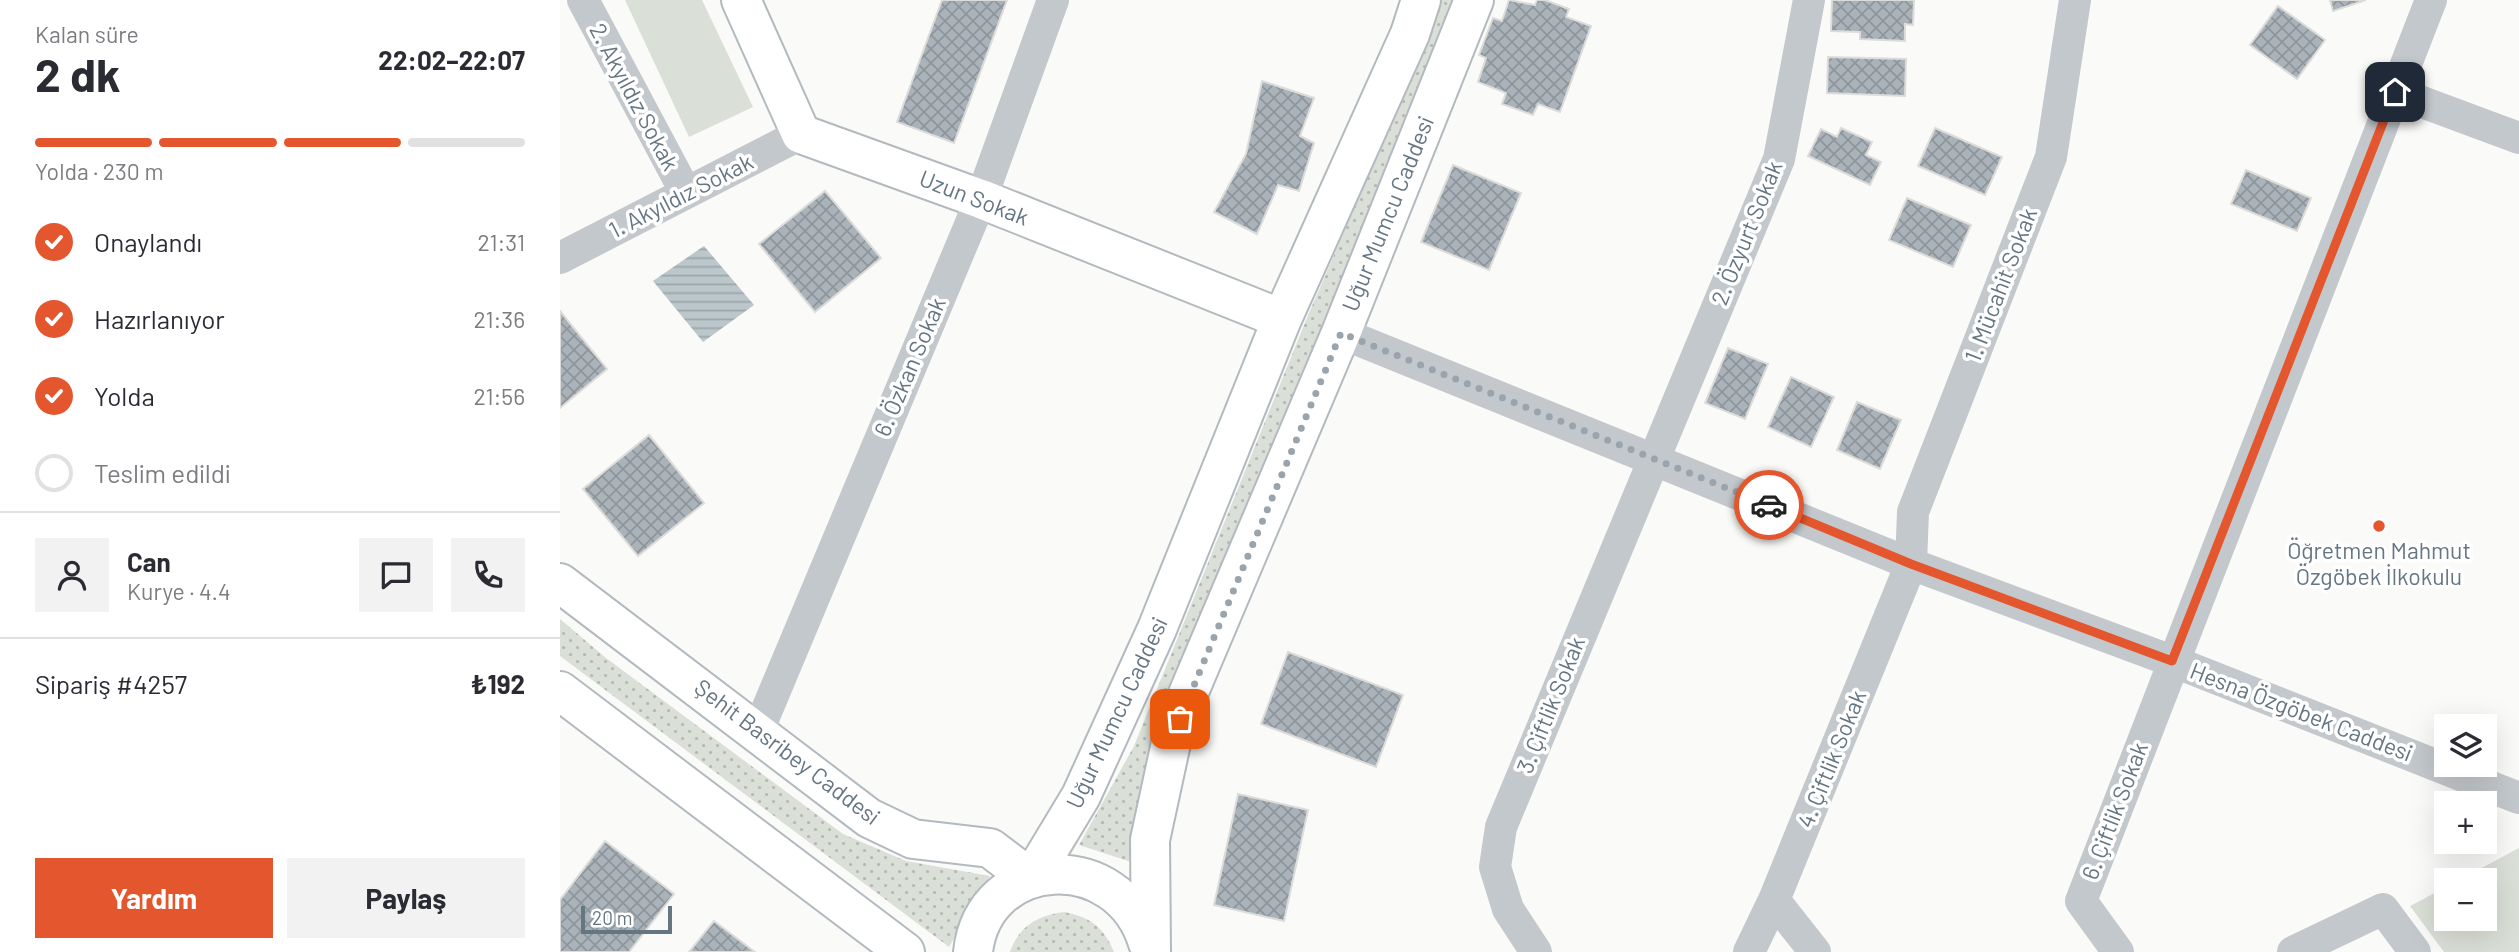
<!DOCTYPE html>
<html lang="tr">
<meta charset="utf-8">
<style>
:root{--surface:#fff;--page:#f2f2f3;--text:#2b2b33;--muted:#7c7c81;--line:#e1e1e2;--accent:#e4572e}
body{margin:0;font-family:Barlow,sans-serif;background:var(--page);color:var(--text);height:100vh;display:flex;flex-direction:column;font-size:26px;white-space:nowrap}
*{box-sizing:border-box;margin:0}
p{font-size:23px;color:var(--muted)}
.icon{flex:none;width:38px;height:38px;fill:none;stroke:currentColor;stroke-width:2;stroke-linecap:round;stroke-linejoin:round}
.map{position:relative;flex:1;overflow:hidden}
.panel{display:flex;flex-direction:column;background:var(--surface);width:560px}
.panel>*{flex:none}
.buttons{position:absolute;left:1874px;top:714px;display:grid;gap:14px}
.buttons a{display:grid;place-items:center;width:63px;height:63px;border-radius:0px;background:var(--surface);box-shadow:0 7px 28px #0002;font-size:35px}
.scale{position:absolute;left:21px;bottom:18px;width:91px;box-sizing:border-box;padding-left:7px;border:4px solid #657683;border-top:0;font-size:19px;line-height:24px;white-space:nowrap;color:#657683;-webkit-text-stroke:5px #fff;paint-order:stroke}
.pin{position:absolute;display:grid;place-items:center;width:60px;height:60px;color:#fff;margin:-30px;border-radius:14px;box-shadow:0 4px 10px #0006}
.courier{position:absolute;display:grid;place-items:center;width:70px;height:70px;margin:-35px;border:5px solid #e4572e;border-radius:50%;background:#fff;color:#222;box-shadow:0 2px 9px #0007}
.headline em{font-style:normal;font-weight:700}
.headline div{display:flex;flex-direction:column-reverse}
.headline{display:flex;align-items:center;justify-content:space-between;height:119px;padding:0 35px}
h1{font-size:46px;font-weight:700;line-height:52px}
.bar{display:grid;grid-template-columns:repeat(4,1fr);gap:10px 7px;align-content:center;height:84px;padding:0 35px}
.bar i{height:9px;border-radius:5px;background:var(--line)}
.bar .current{background:var(--accent)}
.bar p{grid-column:span 4}
.line{display:flex;align-items:center;gap:18px;padding:0 35px;border-top:2px solid var(--line)}
.line div{flex:1}
.round{display:grid;place-items:center;flex:none;width:74px;height:74px;border-radius:0px;background:var(--page)}
ol{padding:0 35px;list-style:none}
li{display:flex;align-items:center;gap:21px;height:77px}
li p{margin-inline-start:auto}
li .icon{padding:7px;border-radius:50%;background:var(--accent);color:#fff;stroke-width:4}
li:last-child{color:var(--muted)}
li i{width:38px;height:38px;border:4px solid var(--line);border-radius:50%}
.action{display:flex;gap:14px;margin-top:auto;padding:14px 35px}
.action a{flex:1;height:80px;border-radius:0px;background:var(--accent);color:#fff;font-size:28px;font-weight:700;line-height:80px;text-align:center}
.action a+a{background:var(--page);color:var(--text)}
main{display:flex;flex:1;min-height:0}
.map>svg:first-child{display:block}
</style>
<main>
<section class="panel">
<div class="headline"><div><h1>2 dk</h1><p>Kalan süre</p></div><em>22:02–22:07</em></div>
<div class="bar"><i class="current"></i><i class="current"></i><i class="current"></i><i></i><p>Yolda · 230 m</p></div>
<ol>
<li><svg class="icon" aria-label="check" viewBox="0 0 24 24"><path d="M5 12l5 5 9-10"/></svg>Onaylandı<p>21:31</p></li>
<li><svg class="icon" aria-label="check" viewBox="0 0 24 24"><path d="M5 12l5 5 9-10"/></svg>Hazırlanıyor<p>21:36</p></li>
<li><svg class="icon" aria-label="check" viewBox="0 0 24 24"><path d="M5 12l5 5 9-10"/></svg>Yolda<p>21:56</p></li>
<li><i></i>Teslim edildi</li>
</ol>
<div class="line" style="height:126px"><a class="round"><svg class="icon" aria-label="person" viewBox="0 0 24 24"><circle cx="12" cy="8" r="4"/><path d="M4 21q1-7 8-7t8 7"/></svg></a><div><b>Can</b><p>Kurye · 4.4</p></div><a class="round"><svg class="icon" aria-label="chat" viewBox="0 0 24 24"><path d="M4 5h16v11H9l-5 4z"/></svg></a><a class="round"><svg class="icon" aria-label="phone" viewBox="0 0 24 24"><path d="M5 4h4l2 5-3 2q2 4 5 5l2-3 5 2v4C11 20 4 13 5 4z"/></svg></a></div>
<div class="line" style="height:91px"><div>Sipariş #4257</div><b>₺192</b></div>
<div class="action"><a>Yardım</a><a>Paylaş</a></div>
</section>
<div class="map">
<svg width="1959" height="952" viewBox="0 0 1959 952">
<defs>
<pattern id="grass-dots" width="8" height="8" patternUnits="userSpaceOnUse" patternTransform="scale(1.75)"><rect width="8" height="8" fill="#dadfd7"/><path d="M2 2h.1M6 6h.1" fill="none" stroke="#b4b9b4" stroke-width="1.8" stroke-linecap="round"/></pattern>
<pattern id="water-rules" width="6" height="5" patternUnits="userSpaceOnUse" patternTransform="scale(1.75)"><rect width="6" height="5" fill="#bbc7cb"/><path d="M0 2.5h6" fill="none" stroke="#9ca6aa"/></pattern>
<pattern id="building-cross-hatch" width="8" height="8" patternUnits="userSpaceOnUse" patternTransform="scale(1.75)"><rect width="8" height="8" fill="#aab3b9"/><path d="M0 0l8 8M0 8l8-8" fill="none" stroke="#8e969c"/></pattern>
</defs>
<rect width="100%" height="100%" fill="#fafaf8"/>
<path fill="url(#grass-dots)" d="M877,0H894L878,52L761,330L618,684L571,862L519,845L574,746L746,320L866,42Z
M0,619L46,658L283,834L346,861L430,876L389,947L0,656Z
M504,912C530,917 544,927 554,952H450C459,926 478,915 504,912Z"/>
<path fill="#dadfd7" d="M65,0H142L193,107L129,137Z
M1959,848V952H1884L1850,906L1886,887V919H1925V880H1899Z"/>
<path fill="url(#water-rules)" d="M144,246L194,305L143,342L93,281Z"/>
<path fill="url(#building-cross-hatch)" stroke="#dcdcda" stroke-width="2" d="M382,0H447L394,143L337,122Z
M949,0L975,5L977,0H985L1009,9L1006,17L1031,26L1000,112L978,104L973,115L942,104L946,93L918,82L926,58L919,55L933,18L942,21Z
M1272,0H1354L1353,25L1345,24V41L1300,39V32L1271,31Z
M1770,0H1806L1773,11Z
M1718,6L1765,40L1737,79L1690,45Z
M1268,57L1346,59L1345,96L1267,93Z
M702,81L754,98L740,136L754,143L739,191L718,185L697,234L654,212L686,154Z
M1281,128L1312,142L1306,155L1321,162L1310,185L1248,156L1261,129L1277,137Z
M1375,128L1442,157L1425,195L1358,166Z
M893,165L961,193L929,270L861,242Z
M1686,170L1751,198L1737,231L1671,204Z
M265,191L321,258L255,312L199,244Z
M1347,198L1411,225L1393,267L1329,240Z
M0,311L47,369L0,408Z
M1168,348L1208,364L1185,419L1145,403Z
M1231,377L1274,397L1251,447L1208,427Z
M1297,402L1341,420L1320,469L1277,450Z
M89,435L144,503L78,556L23,489Z
M728,652L843,695L816,767L701,724Z
M678,794L748,810L724,921L654,905Z
M45,841L114,894L69,952H0V900Z
M154,921L195,952H129Z"/>
<g fill="none" stroke-linecap="round" stroke-linejoin="round">
<defs>
<path id="secondary" d="M181,0L241,134L421,199L722,319
M0,583L309,818L353,839L430,848L471,879L521,796L597,629L722,319L850,34L861,0
M0,691L345,952
M413,952C424,854 559,847 588,943
M591,952L590,840L611,743L628,694L781,333L914,0"/>
</defs>
<use href="#secondary" stroke="#b3babf" stroke-width="42"/>
<path stroke="#c3c8cc" stroke-width="32" d="M23,0L126,193
M1835,92L1959,138
M0,258L241,134
M781,333L1351,564L1612,661L1959,798
M198,731L421,199L493,0
M1214,900L1255,952
M976,952L948,909L935,867L941,827L1219,159L1249,0
M1189,952L1214,900L1351,564L1353,512L1491,157L1515,0
M1558,952L1521,901L1871,0
M1733,952L1823,909L1855,952"/>
<use href="#secondary" stroke="#fff" stroke-width="38"/>
</g>
<g fill="none" stroke-linecap="round" stroke-linejoin="round">
<path stroke="#99a4ac" stroke-width="7" stroke-dasharray="0 12.6" d="M620,719L781,333L1209,505"/>
<path stroke="#e4572e" stroke-width="9" d="M1209,505L1351,564L1612,661L1835,92"/>
</g>
<circle fill="#e4572e" stroke="#fff" stroke-width="2.5" cx="1819" cy="526" r="7"/>
<g text-anchor="middle" stroke-width="7" stroke-linejoin="round" paint-order="stroke">
<g font-size="23" fill="#657683" stroke="#fff">
<text transform="translate(74 97) rotate(62)" y="8">2. Akyıldız Sokak</text>
<text transform="translate(121 196) rotate(-27)" y="8">1. Akyıldız Sokak</text>
<text transform="translate(414 198) rotate(21)" y="8">Uzun Sokak</text>
<text transform="translate(828 214) rotate(-68)" y="8">Uğur Mumcu Caddesi</text>
<text transform="translate(1187 233) rotate(-68)" y="8">2. Özyurt Sokak</text>
<text transform="translate(1441 285) rotate(-69)" y="8">1. Mücahit Sokak</text>
<text transform="translate(350 367) rotate(-67)" y="8">6. Özkan Sokak</text>
<text transform="translate(991 705) rotate(-68)" y="8">3. Çiftlik Sokak</text>
<text transform="translate(1741 712) rotate(21)" y="8">Hesna Özgöbek Caddesi</text>
<text transform="translate(557 713) rotate(-65)" y="8">Uğur Mumcu Caddesi</text>
<text transform="translate(227 752) rotate(37)" y="8">Şehit Basribey Caddesi</text>
<text transform="translate(1272 759) rotate(-68)" y="8">4. Çiftlik Sokak</text>
<text transform="translate(1555 811) rotate(-69)" y="8">6. Çiftlik Sokak</text>
</g>
<g font-size="23" fill="#657683" stroke="#fff">
<text x="1819" y="559">Öğretmen Mahmut<tspan x="1819" dy="26">Özgöbek İlkokulu</tspan></text>
</g>
</g>
</svg>
<div class="buttons">
<a><svg class="icon" aria-label="layers" viewBox="0 0 24 24"><path d="M12 4l9 5-9 5-9-5zM3 14l9 5 9-5"/></svg></a>
<a>+</a>
<a>−</a>
</div>
<div class="scale">20 m</div>
<div class="pin" style="left:620px;top:719px;background:#ea580c"><svg class="icon" aria-label="bag" viewBox="0 0 24 24"><path d="M5 8h14l-1 12H6zM9 8a3 3 0 0 1 6 0"/></svg></div>
<div class="pin" style="left:1835px;top:92px;background:#1f2937"><svg class="icon" aria-label="home" viewBox="0 0 24 24"><path d="M3 11l9-7 9 7M6 9v11h12V9"/></svg></div>
<div class="courier" style="left:1209px;top:505px"><svg class="icon" aria-label="car" viewBox="0 0 24 24"><path d="M5 17H2v-5l4-1 3-4h7l3 4 3 1v5h-3M9 17h6M6 11h13"/><circle cx="7" cy="17" r="2"/><circle cx="17" cy="17" r="2"/></svg></div>
</div>
</main>
